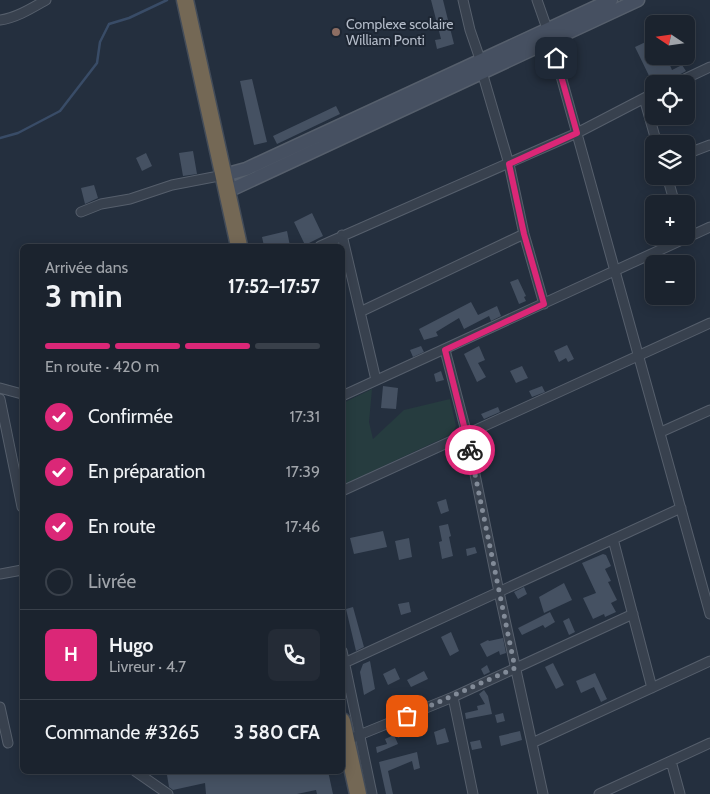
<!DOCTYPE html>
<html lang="fr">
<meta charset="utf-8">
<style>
:root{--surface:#1b232e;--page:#242b36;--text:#f1f3f6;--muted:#a0a4aa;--line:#39404a;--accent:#db2777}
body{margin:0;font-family:Cabin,sans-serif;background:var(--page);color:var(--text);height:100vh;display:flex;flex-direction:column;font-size:19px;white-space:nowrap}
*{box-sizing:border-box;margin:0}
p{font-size:16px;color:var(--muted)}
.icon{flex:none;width:28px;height:28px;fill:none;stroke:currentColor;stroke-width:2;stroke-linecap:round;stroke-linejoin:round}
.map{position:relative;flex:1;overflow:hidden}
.sheet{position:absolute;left:20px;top:244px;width:325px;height:530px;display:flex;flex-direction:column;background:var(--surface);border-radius:8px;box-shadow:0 2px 12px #0003,0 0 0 1px var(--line)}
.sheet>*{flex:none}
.needle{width:32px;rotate:283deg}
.controls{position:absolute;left:645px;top:15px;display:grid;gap:10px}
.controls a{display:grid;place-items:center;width:50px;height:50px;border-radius:8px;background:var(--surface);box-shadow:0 2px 12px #0003,0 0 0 1px var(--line);font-size:25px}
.pin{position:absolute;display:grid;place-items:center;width:42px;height:42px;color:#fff;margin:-21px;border-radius:10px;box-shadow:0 2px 8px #0006}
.courier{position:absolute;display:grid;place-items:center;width:50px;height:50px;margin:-25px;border:4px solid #db2777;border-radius:50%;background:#fff;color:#222;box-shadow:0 1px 6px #0007}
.summary em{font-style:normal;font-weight:800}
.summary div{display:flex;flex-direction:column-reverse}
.summary{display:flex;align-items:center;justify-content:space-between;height:85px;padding:0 25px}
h1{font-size:32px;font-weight:800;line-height:38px}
.bar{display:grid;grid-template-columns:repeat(4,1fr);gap:8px 5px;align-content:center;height:60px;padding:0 25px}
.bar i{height:6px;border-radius:4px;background:var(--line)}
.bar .on{background:var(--accent)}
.bar p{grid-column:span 4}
.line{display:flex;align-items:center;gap:12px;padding:0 25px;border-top:1px solid var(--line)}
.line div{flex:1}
.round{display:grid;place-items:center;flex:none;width:52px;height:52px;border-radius:8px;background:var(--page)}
ol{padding:0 25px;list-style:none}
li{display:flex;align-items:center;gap:15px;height:55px}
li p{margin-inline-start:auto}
li .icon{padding:5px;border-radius:50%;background:var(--accent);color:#fff;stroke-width:4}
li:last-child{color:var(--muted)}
li i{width:28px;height:28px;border:2px solid var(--line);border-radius:50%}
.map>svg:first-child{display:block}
</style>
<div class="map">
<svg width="710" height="794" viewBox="0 0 710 794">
<rect width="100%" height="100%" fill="#242f3e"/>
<path fill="#263c3f" d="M372,389L369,422L373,439L404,410L450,399L456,426L452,434L343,485V403Z"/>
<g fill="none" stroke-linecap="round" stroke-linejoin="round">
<path stroke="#394c67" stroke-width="2.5" d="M0,138L18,133L60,111L97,63L100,42L109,24L129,18L167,0"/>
</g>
<path fill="#455162" d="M431,0H443L454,44L437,49L435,40L441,39Z
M654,38V56H666L672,70L682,65L686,71L663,84H653L635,47Z
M252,79L267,142L254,145L240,81Z
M336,106L340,114L277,144L273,136Z
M193,151L197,174L183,176L179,153Z
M146,153L152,166L142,171L136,158Z
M94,185L98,198L85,204L81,188Z
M312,213L323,236L305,245L294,222Z
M287,231L290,246H281L280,243L264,246L262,237Z
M518,279L526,296L524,297L526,301L519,304L510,282Z
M471,302L478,315L497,306L501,316L491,321L489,316L464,329L459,318L436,332L438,336L424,340L419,329Z
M567,345L574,359L568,362L566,358L559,362L554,351Z
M421,346L424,352L413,357L410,350Z
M479,346L485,360L478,363L486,377L477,382L464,354Z
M522,366L528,378L516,383L510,371Z
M441,371L444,380L436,382L434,374Z
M383,386L398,388L396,409L381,408Z
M542,386L545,392L532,397L529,391Z
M498,407L500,412L484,419L481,414Z
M459,453H464L466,463L460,464Z
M446,499L449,511L441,514L437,502Z
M448,524L451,536L449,537L453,556L442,559L439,542L442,541L439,526Z
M383,531L387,547L354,554L350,538Z
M409,538L412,557L399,560L395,541Z
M475,547L477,553L467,556L466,549Z
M603,554L606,555L611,566L605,569L611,581L608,582L617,600L611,603L616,612L605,617L604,614L593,619L583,598L596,593L582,563Z
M564,583L572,600L544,613L539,597Z
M524,587L527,594L518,599L514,592Z
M409,602L411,612L401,615L398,604Z
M353,607L364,647L356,651L346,609Z
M550,612L555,622L545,628L543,625L522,635L518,628Z
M569,618L575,632L569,635L563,621Z
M451,632L459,651L450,656L441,637Z
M503,638L506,653L500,655L499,651L487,657L480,644L488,640L489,641Z
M370,661L375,689L364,695L360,672L363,664Z
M553,663L564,685L556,689L545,667Z
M487,665L490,672L484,675L481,669Z
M395,668L400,679L388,685L383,674Z
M424,671L428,679L411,687L407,680Z
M595,673L607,699L601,702L594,687L581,693L576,681Z
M484,690L488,696L492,714L466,719L465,713L478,710L477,706L485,704L479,694Z
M503,713L505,721L497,723L495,715Z
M402,728L406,734L398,738L395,731Z
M445,728L449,742L437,745L434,732Z
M520,731L522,740L501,746L499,736Z
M394,735L398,744L377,753L376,747L387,744L385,739Z
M480,740L482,748L472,750L470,742Z
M417,752L420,768L414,770L412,761L388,771L393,794H386L379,762Z
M185,771H328L333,794H317L316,790L297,794H206L205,783L173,790L169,787L167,775Z"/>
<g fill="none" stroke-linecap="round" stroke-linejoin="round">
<defs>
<path id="street" d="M463,0L470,30L480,59
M537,0L551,40L710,614
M0,20C16,18 32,8 46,0
M482,72L509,164L524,234L544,304
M674,84L710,67
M644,98L657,144
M686,154L710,145
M667,176L675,204
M81,212L101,204L130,199L172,185L224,175
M342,235L376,380
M320,246L577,133L654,93
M360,312L524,234
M445,350L467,435L499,592L543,794
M0,388L22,394
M342,396L710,227
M0,399L22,507
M661,432L710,410
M342,491L710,323
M613,539L652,688
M0,574L22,570
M342,651L372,794
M342,664L681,508
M453,697L473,794
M0,707L8,743
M347,740L453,697L633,614
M532,743L710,661
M671,761L680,794
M135,771L168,794
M599,794L710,743"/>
<path id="secondary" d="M224,175L246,169L611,0
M226,192L638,0"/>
<path id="highway" d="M185,0L239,246
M342,721L358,794"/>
</defs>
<use href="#street" stroke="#565f6c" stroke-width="11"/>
<use href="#secondary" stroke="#565f6c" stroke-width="15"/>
<use href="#highway" stroke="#434c59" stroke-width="19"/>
<use href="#street" stroke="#38414e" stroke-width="9"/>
<use href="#secondary" stroke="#465061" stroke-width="12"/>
<use href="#highway" stroke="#746855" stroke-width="16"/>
</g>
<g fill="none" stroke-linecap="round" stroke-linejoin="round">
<path stroke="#828b98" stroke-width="5" stroke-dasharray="0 9" d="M407,716L515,668L470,450"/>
<path stroke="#db2777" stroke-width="6" d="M470,450L445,350L544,304L524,234L509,164L577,133L556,58"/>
</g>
<circle fill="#8d6e63" stroke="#1d2633" stroke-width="2" cx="336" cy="32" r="5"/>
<g text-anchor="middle" stroke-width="4" stroke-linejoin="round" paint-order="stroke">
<g font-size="14" fill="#b4bcc9" stroke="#1d2633" text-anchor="start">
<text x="346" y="29">Complexe scolaire<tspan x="346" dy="16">William Ponti</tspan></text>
</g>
</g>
</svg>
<div class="controls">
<a><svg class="needle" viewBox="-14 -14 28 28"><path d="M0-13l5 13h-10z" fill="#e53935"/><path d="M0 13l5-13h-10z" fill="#a0a4aa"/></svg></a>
<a><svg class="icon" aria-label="locate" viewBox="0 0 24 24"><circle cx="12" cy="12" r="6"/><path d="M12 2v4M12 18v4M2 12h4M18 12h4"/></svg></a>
<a><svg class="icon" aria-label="layers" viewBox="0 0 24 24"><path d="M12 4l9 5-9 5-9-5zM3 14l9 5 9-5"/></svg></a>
<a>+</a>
<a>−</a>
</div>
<div class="pin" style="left:407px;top:716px;background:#ea580c"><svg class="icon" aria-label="bag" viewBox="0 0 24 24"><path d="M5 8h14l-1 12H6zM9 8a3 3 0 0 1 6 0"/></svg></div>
<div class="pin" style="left:556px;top:58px;background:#1f2937"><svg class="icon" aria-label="home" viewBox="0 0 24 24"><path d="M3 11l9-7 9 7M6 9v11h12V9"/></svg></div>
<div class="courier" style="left:470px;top:450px"><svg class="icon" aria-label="bike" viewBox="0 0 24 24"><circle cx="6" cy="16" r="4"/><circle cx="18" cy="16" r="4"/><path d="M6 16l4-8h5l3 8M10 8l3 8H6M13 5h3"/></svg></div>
<section class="sheet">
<div class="summary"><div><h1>3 min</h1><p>Arrivée dans</p></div><em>17:52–17:57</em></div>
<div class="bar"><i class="on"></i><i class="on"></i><i class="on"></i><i></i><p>En route · 420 m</p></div>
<ol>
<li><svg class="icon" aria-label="check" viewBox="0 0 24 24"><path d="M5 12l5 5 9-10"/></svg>Confirmée<p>17:31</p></li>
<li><svg class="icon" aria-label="check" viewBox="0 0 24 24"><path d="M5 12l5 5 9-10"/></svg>En préparation<p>17:39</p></li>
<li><svg class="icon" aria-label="check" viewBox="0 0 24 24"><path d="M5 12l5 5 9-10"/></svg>En route<p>17:46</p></li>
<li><i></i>Livrée</li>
</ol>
<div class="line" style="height:90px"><b class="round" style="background:var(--accent);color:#fff">H</b><div><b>Hugo</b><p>Livreur · 4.7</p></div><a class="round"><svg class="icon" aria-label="phone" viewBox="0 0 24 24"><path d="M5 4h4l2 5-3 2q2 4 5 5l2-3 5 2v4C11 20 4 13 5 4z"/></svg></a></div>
<div class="line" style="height:65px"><div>Commande #3265</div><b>3 580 CFA</b></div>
</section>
</div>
